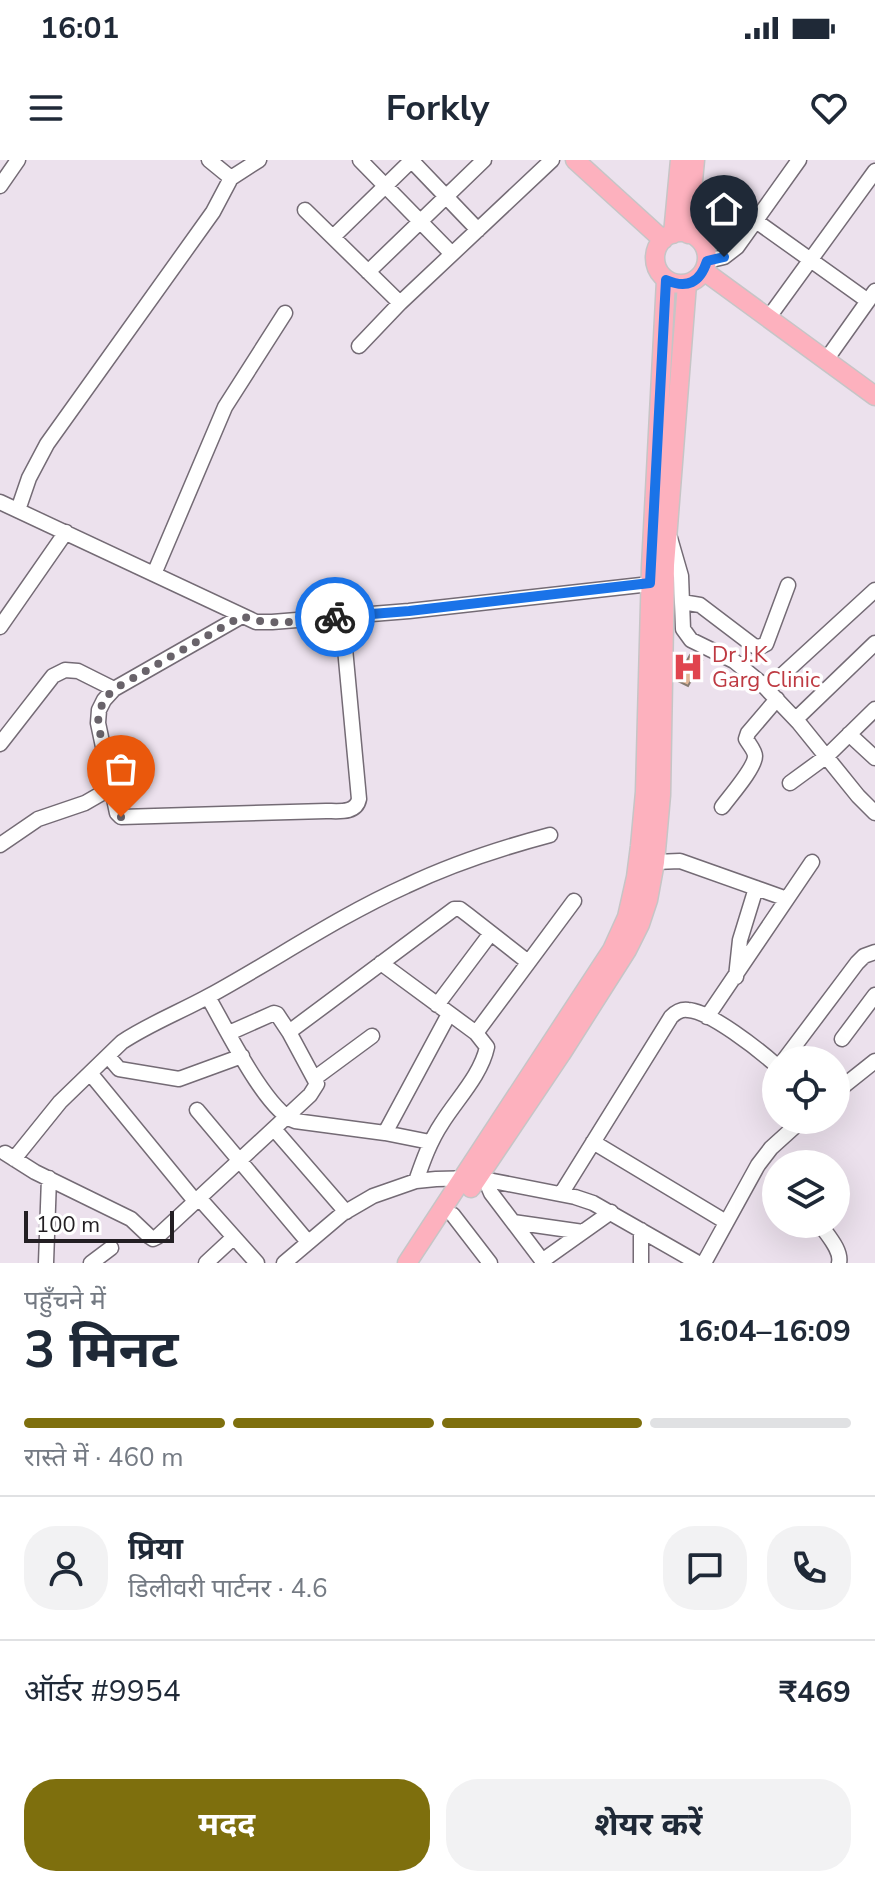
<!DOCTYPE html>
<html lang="hi">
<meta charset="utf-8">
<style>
:root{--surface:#fff;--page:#f2f2f3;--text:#1f2937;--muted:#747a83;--line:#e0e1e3;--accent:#7e6f0d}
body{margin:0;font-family:"Nunito Sans","Noto Sans Devanagari",sans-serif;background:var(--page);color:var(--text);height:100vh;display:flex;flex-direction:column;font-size:30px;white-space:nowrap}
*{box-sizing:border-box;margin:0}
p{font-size:26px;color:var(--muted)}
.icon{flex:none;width:44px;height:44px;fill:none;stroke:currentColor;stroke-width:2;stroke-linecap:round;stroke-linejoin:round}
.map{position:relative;height:1103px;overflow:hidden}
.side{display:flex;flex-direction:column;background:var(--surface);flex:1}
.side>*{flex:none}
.buttons{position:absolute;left:762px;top:886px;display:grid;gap:16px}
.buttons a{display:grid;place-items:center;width:88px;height:88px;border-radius:50%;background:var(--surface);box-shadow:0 8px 32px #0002;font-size:40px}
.scale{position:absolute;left:24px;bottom:20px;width:150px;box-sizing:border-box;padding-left:8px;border:4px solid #231f23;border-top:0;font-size:22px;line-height:28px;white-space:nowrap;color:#231f23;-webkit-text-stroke:6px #fff;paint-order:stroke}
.pin{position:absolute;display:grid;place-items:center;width:68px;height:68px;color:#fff;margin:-82px -34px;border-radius:50% 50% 50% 0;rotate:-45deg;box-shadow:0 0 8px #0007}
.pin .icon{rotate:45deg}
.courier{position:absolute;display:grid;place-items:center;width:80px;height:80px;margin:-40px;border:6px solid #1a73e8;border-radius:50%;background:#fff;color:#222;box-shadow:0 2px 10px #0007}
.headline em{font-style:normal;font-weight:700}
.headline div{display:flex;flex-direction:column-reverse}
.headline{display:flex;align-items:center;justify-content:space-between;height:136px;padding:0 24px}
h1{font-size:52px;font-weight:700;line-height:60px}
.bar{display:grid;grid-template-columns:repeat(4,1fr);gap:12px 8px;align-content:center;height:96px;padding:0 24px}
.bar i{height:10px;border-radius:6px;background:var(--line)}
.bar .on{background:var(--accent)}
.bar p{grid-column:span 4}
.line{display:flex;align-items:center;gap:20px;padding:0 24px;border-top:2px solid var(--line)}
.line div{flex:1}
.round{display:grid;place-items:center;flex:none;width:84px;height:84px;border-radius:32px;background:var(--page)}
.cta{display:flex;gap:16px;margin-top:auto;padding:16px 24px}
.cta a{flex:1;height:92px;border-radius:32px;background:var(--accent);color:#fff;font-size:32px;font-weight:700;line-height:92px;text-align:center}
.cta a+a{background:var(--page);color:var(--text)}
.status{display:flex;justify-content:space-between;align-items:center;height:56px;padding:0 40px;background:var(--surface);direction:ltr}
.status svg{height:22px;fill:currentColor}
header{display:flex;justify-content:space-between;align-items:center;height:104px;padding:0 24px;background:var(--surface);font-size:36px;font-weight:700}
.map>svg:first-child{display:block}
</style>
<div class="status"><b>16:01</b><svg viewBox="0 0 49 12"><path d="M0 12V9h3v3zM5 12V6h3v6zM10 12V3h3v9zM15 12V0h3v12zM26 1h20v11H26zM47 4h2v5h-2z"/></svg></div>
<header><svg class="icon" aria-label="menu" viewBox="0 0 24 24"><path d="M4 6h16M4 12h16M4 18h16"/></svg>Forkly<svg class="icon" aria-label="heart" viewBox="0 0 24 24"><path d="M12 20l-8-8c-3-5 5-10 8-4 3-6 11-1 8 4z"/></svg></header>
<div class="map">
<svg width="875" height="1103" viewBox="0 0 875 1103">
<rect width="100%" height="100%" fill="#ece1ed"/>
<path fill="#e1b696" stroke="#877b72" stroke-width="2" d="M690,495L702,501L688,526L676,520Z"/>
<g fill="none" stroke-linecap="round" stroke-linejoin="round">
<defs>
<path id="minor" d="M209,0L231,18
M360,0L452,94
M411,0L478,70
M0,26L18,0
M305,50L400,143
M756,61L868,141
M333,77L412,0
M707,101L724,97L737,87L799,0
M368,112L484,0
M769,157L875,11
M359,186L400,143L552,0
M826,200L875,131
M0,342L256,462H272L409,451L659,423
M18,350L29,318L47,284L213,52L231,18L259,0
M670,378L681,416L683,469L691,480L734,501L761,523L799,563L858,636L875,653
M154,414L225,247L285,153
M682,442L700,445L754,486L760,487L766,484L788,425
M242,456L114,529L104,540L99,550L98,563L117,653L121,657L326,651C338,651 356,654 359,639L342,456
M0,467L66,372
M767,529L875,430
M796,559L875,483
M849,574L875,598
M0,584L53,516L65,510L78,511L114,529
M790,623L827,596L875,549
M722,647C730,636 755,608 755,596C755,591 749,584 746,579L748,573L777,539
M0,685L38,659L85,643L111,628
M655,702L680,701L787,739
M381,803L476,873L487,887C481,915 457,939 442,963C430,981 423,1001 416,1021
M736,817L740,780L756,728
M208,837C225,866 266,951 295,961L385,973L430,982
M437,845L491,773
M707,857L812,702
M289,872L454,749H460L468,755L528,802
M476,873L574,741
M842,879L875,835
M108,896L119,909L179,919L242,896
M784,900L857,803L864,796L875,792
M90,913L195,1041
M315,918L372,876
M836,932L875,901
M197,950L308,1082
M274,969L346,1052
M385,973L449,854
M593,982L726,1062
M5,993L35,1012L131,1059L150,1077L153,1079L157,1077L310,935L317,924L289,872L277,854L274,853L229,873
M14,999L60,942L122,882C149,864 180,852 209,836C275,800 337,757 406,726C452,704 501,688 550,675
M485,1019L491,1033L544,1103
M561,1034L671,857C676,852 681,849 688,850C710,851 759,890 776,905
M199,1038L257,1103
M453,1055L490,1103
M513,1062L583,1072
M820,1064C827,1075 842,1090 839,1103
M542,1101L611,1052
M46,1103L49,1018
M91,1103L111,1088
M206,1103L234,1077
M284,1103L342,1054L373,1036L416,1021L436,1019L478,1018L575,1037L593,1043L698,1103
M641,1103V1070
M704,1103L758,1005L771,988L802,960"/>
<path id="major" d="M575,0L663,80
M655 98a26 26 0 1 1 52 0a26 26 0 1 1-52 0Z
M673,74L680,0
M688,74L695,0
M704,111L875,236
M471,1028L561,894L627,790L640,764L648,740L655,702L661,635L665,405L687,124
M407,1103L612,790L627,757L636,717L640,686L645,632L651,407L666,120"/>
</defs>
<use href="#minor" stroke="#746b75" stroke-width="17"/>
<use href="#major" stroke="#c6c5c6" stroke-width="21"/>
<use href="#minor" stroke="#fff" stroke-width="14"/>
<use href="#major" stroke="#fdb1be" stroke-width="18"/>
</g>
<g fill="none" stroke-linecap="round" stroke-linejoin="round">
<path stroke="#69636a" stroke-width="8" stroke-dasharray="0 14.4" d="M121,657L117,653L98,563C99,548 103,540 114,529L242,456C271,468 305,460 335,457"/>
<path stroke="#1a73e8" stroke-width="10" d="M335,457L409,451L650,423L666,120C687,129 700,123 707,101L724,97"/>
</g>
<defs>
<symbol id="hospital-bare" viewBox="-9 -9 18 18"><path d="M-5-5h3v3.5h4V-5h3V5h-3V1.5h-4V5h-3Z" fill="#e0444e" stroke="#fff" stroke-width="2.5" paint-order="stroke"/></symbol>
</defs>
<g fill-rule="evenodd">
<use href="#hospital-bare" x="666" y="485" width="44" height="44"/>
</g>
<g text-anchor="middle" stroke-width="7" stroke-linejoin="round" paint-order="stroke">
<g font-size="22" fill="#be3a42" stroke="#fff" text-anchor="start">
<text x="712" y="502">Dr J.K<tspan x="712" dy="25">Garg Clinic</tspan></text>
</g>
</g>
</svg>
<div class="buttons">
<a><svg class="icon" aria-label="locate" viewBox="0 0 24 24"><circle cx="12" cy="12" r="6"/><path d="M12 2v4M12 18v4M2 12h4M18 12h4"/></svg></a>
<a><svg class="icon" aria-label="layers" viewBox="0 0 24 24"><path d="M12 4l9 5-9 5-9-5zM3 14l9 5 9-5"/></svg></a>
</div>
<div class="scale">100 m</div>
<div class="pin" style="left:121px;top:657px;background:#ea580c"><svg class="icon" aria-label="bag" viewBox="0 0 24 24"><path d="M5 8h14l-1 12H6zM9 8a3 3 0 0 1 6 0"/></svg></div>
<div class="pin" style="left:724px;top:97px;background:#1f2937"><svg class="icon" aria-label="home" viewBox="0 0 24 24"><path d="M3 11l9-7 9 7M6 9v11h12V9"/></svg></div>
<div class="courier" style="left:335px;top:457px"><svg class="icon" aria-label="bike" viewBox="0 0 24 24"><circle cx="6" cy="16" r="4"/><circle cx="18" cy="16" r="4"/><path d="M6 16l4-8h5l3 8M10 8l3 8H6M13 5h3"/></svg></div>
</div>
<section class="side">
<div class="headline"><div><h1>3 मिनट</h1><p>पहुँचने में</p></div><em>16:04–16:09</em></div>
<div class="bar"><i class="on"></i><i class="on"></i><i class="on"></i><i></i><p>रास्ते में · 460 m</p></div>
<div class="line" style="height:144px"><a class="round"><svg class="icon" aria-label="person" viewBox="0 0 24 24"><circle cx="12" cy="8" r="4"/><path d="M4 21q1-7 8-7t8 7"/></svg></a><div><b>प्रिया</b><p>डिलीवरी पार्टनर · 4.6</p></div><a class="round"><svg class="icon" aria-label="chat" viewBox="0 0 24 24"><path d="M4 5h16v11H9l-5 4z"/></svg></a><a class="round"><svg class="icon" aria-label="phone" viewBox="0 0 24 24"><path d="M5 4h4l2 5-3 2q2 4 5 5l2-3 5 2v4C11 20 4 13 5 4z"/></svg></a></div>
<div class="line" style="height:104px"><div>ऑर्डर #9954</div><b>₹469</b></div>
<div class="cta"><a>मदद</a><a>शेयर करें</a></div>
</section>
